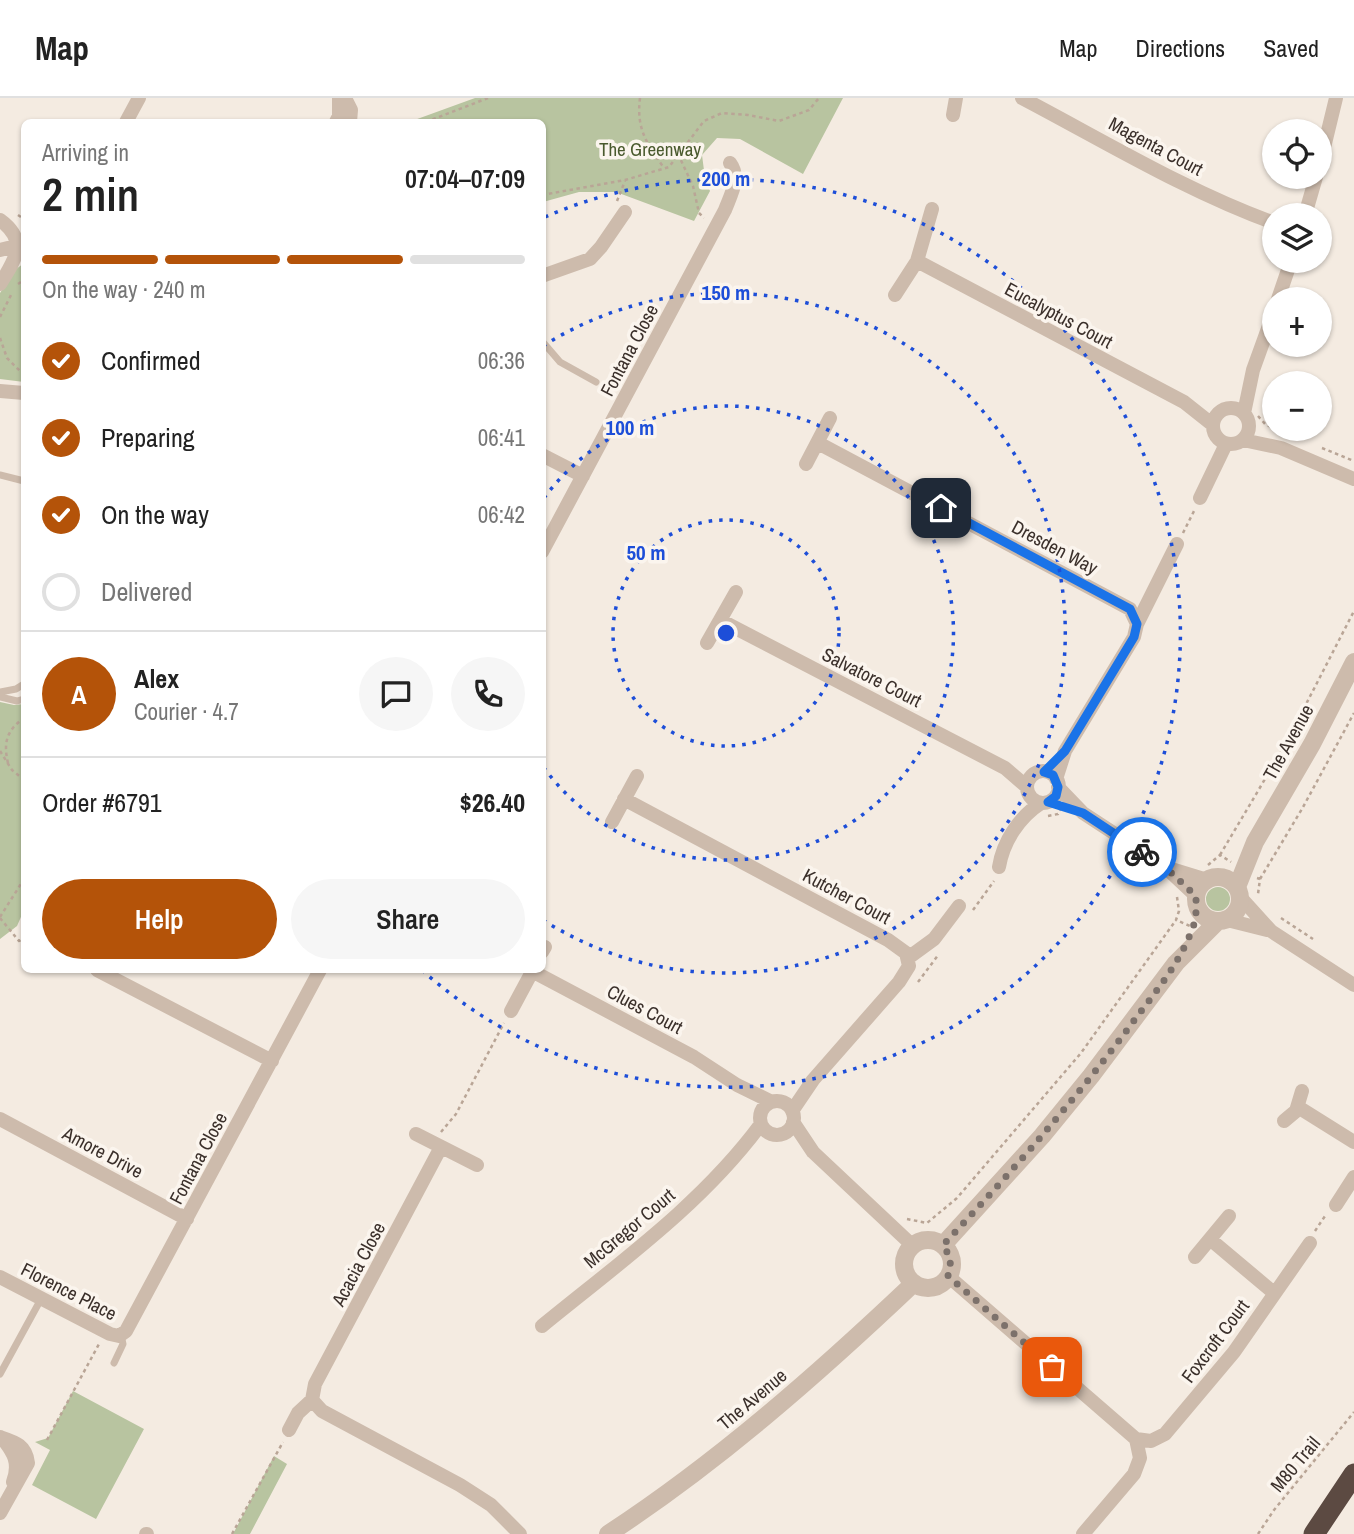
<!DOCTYPE html>
<meta charset="utf-8">
<style>
:root{--surface:#fff;--page:#f6f6f6;--text:#222;--muted:#767676;--line:#e0e0e0;--accent:#b45309}
body{margin:0;font-family:"Archivo Narrow",sans-serif;background:var(--page);color:var(--text);height:100vh;display:flex;flex-direction:column;font-size:26px;white-space:nowrap}
*{box-sizing:border-box;margin:0}
p{font-size:23px;color:var(--muted)}
.icon{flex:none;width:38px;height:38px;fill:none;stroke:currentColor;stroke-width:2;stroke-linecap:round;stroke-linejoin:round}
.map{position:relative;flex:1;overflow:hidden}
.details{position:absolute;left:21px;top:21px;width:525px;height:854px;display:flex;flex-direction:column;background:var(--surface);border-radius:10px;box-shadow:0 2px 5px #0004}
.details>*{flex:none}
.fabs{position:absolute;left:1262px;top:21px;display:grid;gap:14px}
.fabs a{display:grid;place-items:center;width:70px;height:70px;border-radius:50%;background:var(--surface);box-shadow:0 2px 5px #0004;font-size:35px}
.pin{position:absolute;display:grid;place-items:center;width:60px;height:60px;color:#fff;margin:-30px;border-radius:14px;box-shadow:0 4px 10px #0006}
.courier{position:absolute;display:grid;place-items:center;width:70px;height:70px;margin:-35px;border:5px solid #1a73e8;border-radius:50%;background:#fff;color:#222;box-shadow:0 2px 9px #0007}
.summary em{font-style:normal;font-weight:600}
.summary div{display:flex;flex-direction:column-reverse}
.summary{display:flex;align-items:center;justify-content:space-between;height:119px;padding:0 21px}
h1{font-size:46px;font-weight:600;line-height:52px}
.bar{display:grid;grid-template-columns:repeat(4,1fr);gap:10px 7px;align-content:center;height:84px;padding:0 21px}
.bar i{height:9px;border-radius:5px;background:var(--line)}
.bar .active{background:var(--accent)}
.bar p{grid-column:span 4}
.line{display:flex;align-items:center;gap:18px;padding:0 21px;border-top:2px solid var(--line)}
.line div{flex:1}
.round{display:grid;place-items:center;flex:none;width:74px;height:74px;border-radius:37px;background:var(--page)}
ol{padding:0 21px;list-style:none}
li{display:flex;align-items:center;gap:21px;height:77px}
li p{margin-inline-start:auto}
li .icon{padding:7px;border-radius:50%;background:var(--accent);color:#fff;stroke-width:4}
li:last-child{color:var(--muted)}
li i{width:38px;height:38px;border:4px solid var(--line);border-radius:50%}
.cta{display:flex;gap:14px;margin-top:auto;padding:14px 21px}
.cta a{flex:1;height:80px;border-radius:42px;background:var(--accent);color:#fff;font-size:28px;font-weight:600;line-height:80px;text-align:center}
.cta a+a{background:var(--page);color:var(--text)}
header{display:flex;align-items:center;gap:42px;box-sizing:border-box;height:98px;padding:0 35px;background:var(--surface);border-bottom:2px solid var(--line)}
header strong{font-size:33px}
nav{display:flex;gap:38px;margin-inline-start:auto;font-size:24px}
.map>svg:first-child{display:block}
</style>
<header>
<strong>Map</strong>
<nav><a>Map</a><a>Directions</a><a>Saved</a></nav>
</header>
<div class="map">
<svg width="1354" height="1436" viewBox="0 0 1354 1436">
<rect width="100%" height="100%" fill="#f4ebe1"/>
<path fill="#b8c4a0" d="M475,0H843L803,76L740,41L717,40L702,57L705,80L710,93L694,123L616,94H579L543,104L542,24H409Z
M24,165V284L0,281V195L15,172Z
M0,604L14,607L24,606V812L17,828L0,841Z
M1206 801a12 12 0 1 1 24 0a12 12 0 1 1-24 0Z
M73,1293L144,1331L96,1421L32,1387L50,1352L35,1344L48,1340Z
M274,1358L287,1366L250,1436H233Z"/>
<g fill="none" stroke-linecap="round" stroke-linejoin="round">
<path stroke="#b9a596" stroke-width="2.5" stroke-dasharray="3.5 3.5" stroke-linecap="butt" d="M640,0C636,31 647,46 664,70
M426,24L488,0
M678,56L693,88L699,115L704,120
M542,97L625,82L669,69L704,23L722,15L748,17L779,23L809,12L819,0
M617,103L625,83
M18,117L24,121
M18,186L24,182
M0,219L11,197
M0,240L7,260L24,277
M1258,318L1266,327L1274,330
M1276,331L1286,335
M1322,350L1354,363
M1183,435L1194,413
M0,653L12,672L24,682
M8,665C3,644 7,632 24,620
M1048,718L1058,716L1060,712
M1220,757L1284,649L1354,513
M1208,767L1220,757L1231,764
M1257,780L1260,781L1258,796
M1260,781L1302,711L1354,615
M1177,799L1179,813L1176,822L1190,828
M973,812L994,783
M0,819L24,781
M0,820L19,843L24,840
M1281,820L1313,841
M918,884L939,856
M441,1034L456,1016L504,925
M907,1121L927,1125L957,1100L1081,955L1176,822
M1315,1133L1325,1118
M47,1342L99,1246
M232,1436L283,1344
M1258,1436L1274,1412L1354,1314"/>
<path stroke="#cdbbac" stroke-width="7" d="M542,243L560,264L596,284
M0,377L24,383
M0,594L16,591L24,586
M0,599L17,603L24,601
M114,1265L123,1246L121,1237
M0,1276L41,1201"/>
<path stroke="#cdbbac" stroke-width="14" d="M345,0L351,12L350,24
M1022,0C1104,43 1186,93 1274,125
M953,17L956,0
M126,24L139,0
M336,24L339,18V0
M1320,66L1336,0
M1305,117L1316,79
M0,122C29,143 15,162 0,186
M0,152L24,146
M917,163L1184,304L1213,327
M542,178L590,161L601,149L625,114
M895,197L917,163L932,111
M1278,201L1291,163
M0,293L24,295
M1213 328a18 18 0 1 1 36 0a18 18 0 1 1-36 0Z
M1244,315L1253,272L1274,214
M1243,342L1281,350L1354,381
M818,345L1130,511L1137,526L1134,539L1065,653L1056,681
M542,357L583,378
M806,366L830,320
M1200,400L1226,346
M542,454L725,112C731,96 741,80 730,65
M720,522L1005,670L1027,689
M1137,526L1177,446
M707,545L736,494
M1027 689a16 16 0 1 1 32 0a16 16 0 1 1-32 0Z
M1058,689L1083,715L1164,768L1196,798
M624,701L888,842L906,855L909,868L899,884L813,982L792,1013
M612,724L637,678
M999,769C1003,744 1019,719 1041,705
M1168,770L1207,782
M1241,800L1271,833L1354,887
M1227,822L1267,832
M542,854L545,849
M908,860L934,841L959,808
M97,872L272,963
M532,873L694,959L737,987L772,1004
M511,913L533,872
M760 1020a17 17 0 1 1 34 0a17 17 0 1 1-34 0Z
M1298,1009L1354,1044
M0,1021L187,1121
M1284,1023L1296,1013L1302,993
M793,1024L813,1054L913,1148
M416,1036L477,1067
M441,1049L315,1286L312,1302L322,1313L460,1387L491,1407L520,1436
M1336,1107L1354,1079
M1211,1142L1274,1195
M1195,1159L1229,1118
M948,1178L1136,1341L1140,1360L1134,1376L1083,1436
M0,1179L110,1236L119,1238L126,1233L320,872
M542,1228C619,1165 702,1106 761,1026
M289,1332L298,1315L312,1302
M0,1339C15,1344 26,1347 28,1365L0,1415
M2,1340C14,1355 20,1365 13,1384
M1136,1341L1151,1343L1165,1336L1234,1254L1310,1145
M146,1436H147"/>
<path stroke="#cdbbac" stroke-width="18" d="M1196 801a22 22 0 1 1 44 0a22 22 0 1 1-44 0Z
M1237,789L1255,744L1312,646L1354,564
M904 1166a24 24 0 1 1 48 0a24 24 0 1 1-48 0Z
M943,1147L1042,1038L1091,978L1176,865L1217,824
M608,1436C718,1364 818,1276 914,1185"/>
<path stroke="#5c4a42" stroke-width="21" d="M1314,1436L1354,1376"/>
</g>
<g fill="none" stroke-linecap="round" stroke-linejoin="round">
<path stroke="#7c716b" stroke-width="7" stroke-dasharray="0 12.6" d="M1052,1269L948,1178L951,1161L943,1147C1008,1078 1070,1008 1127,932C1151,899 1179,868 1193,829C1197,818 1196,809 1196,798L1164,768L1142,754"/>
<path stroke="#1a73e8" stroke-width="9" d="M941,410L1130,511L1137,526L1134,539L1065,653L1044,674L1053,677L1058,689L1056,698L1048,704L1083,715L1142,754"/>
</g>
<g fill="none" stroke="#1d4ed8" stroke-width="3.5" stroke-dasharray="3.5 7">
<circle cx="726" cy="535" r="113"/>
<path d="M544 400A227 227 0 1 1 544 670"/>
<path d="M543 248A340 340 0 1 1 543 822"/>
<path d="M545 119A454 454 0 1 1 422 872"/>
</g>
<g text-anchor="middle" stroke-width="7" stroke-linejoin="round" paint-order="stroke">
<g font-size="19" fill="#3b302b" stroke="#fbf5ee">
<text transform="translate(1156 48) rotate(28)" y="7">Magenta Court</text>
<text transform="translate(1059 217) rotate(28)" y="7">Eucalyptus Court</text>
<text transform="translate(629 252) rotate(-62)" y="7">Fontana Close</text>
<text transform="translate(1055 449) rotate(28)" y="7">Dresden Way</text>
<text transform="translate(872 579) rotate(27)" y="7">Salvatore Court</text>
<text transform="translate(1288 644) rotate(-61)" y="7">The Avenue</text>
<text transform="translate(847 798) rotate(28)" y="7">Kutcher Court</text>
<text transform="translate(645 911) rotate(28)" y="7">Clues Court</text>
<text transform="translate(103 1054) rotate(28)" y="7">Amore Drive</text>
<text transform="translate(198 1060) rotate(-62)" y="7">Fontana Close</text>
<text transform="translate(629 1130) rotate(-40)" y="7">McGregor Court</text>
<text transform="translate(358 1166) rotate(-62)" y="7">Acacia Close</text>
<text transform="translate(69 1193) rotate(27)" y="7">Florence Place</text>
<text transform="translate(1215 1243) rotate(-53)" y="7">Foxcroft Court</text>
<text transform="translate(752 1301) rotate(-40)" y="7">The Avenue</text>
<text transform="translate(1295 1366) rotate(-50)" y="7">M80 Trail</text>
</g>
<g font-size="19" fill="#4a5a2e" stroke="#fbf5ee">
<text x="650" y="58">The Greenway</text>
</g>
</g>
<circle cx="726" cy="535" r="10" fill="#1d4ed8" stroke="#fbf5ee" stroke-width="3.5"/>
<g font-size="21" text-anchor="middle" font-weight="bold" fill="#1d4ed8" stroke="#fbf5ee" stroke-width="7" stroke-linejoin="round" paint-order="stroke">
<text x="726" y="88">200 m</text>
<text x="726" y="202">150 m</text>
<text x="630" y="337">100 m</text>
<text x="646" y="462">50 m</text>
</g>
</svg>
<div class="fabs">
<a><svg class="icon" aria-label="locate" viewBox="0 0 24 24"><circle cx="12" cy="12" r="6"/><path d="M12 2v4M12 18v4M2 12h4M18 12h4"/></svg></a>
<a><svg class="icon" aria-label="layers" viewBox="0 0 24 24"><path d="M12 4l9 5-9 5-9-5zM3 14l9 5 9-5"/></svg></a>
<a>+</a>
<a>−</a>
</div>
<div class="pin" style="left:1052px;top:1269px;background:#ea580c"><svg class="icon" aria-label="bag" viewBox="0 0 24 24"><path d="M5 8h14l-1 12H6zM9 8a3 3 0 0 1 6 0"/></svg></div>
<div class="pin" style="left:941px;top:410px;background:#1f2937"><svg class="icon" aria-label="home" viewBox="0 0 24 24"><path d="M3 11l9-7 9 7M6 9v11h12V9"/></svg></div>
<div class="courier" style="left:1142px;top:754px"><svg class="icon" aria-label="bike" viewBox="0 0 24 24"><circle cx="6" cy="16" r="4"/><circle cx="18" cy="16" r="4"/><path d="M6 16l4-8h5l3 8M10 8l3 8H6M13 5h3"/></svg></div>
<section class="details">
<div class="summary"><div><h1>2 min</h1><p>Arriving in</p></div><em>07:04–07:09</em></div>
<div class="bar"><i class="active"></i><i class="active"></i><i class="active"></i><i></i><p>On the way · 240 m</p></div>
<ol>
<li><svg class="icon" aria-label="check" viewBox="0 0 24 24"><path d="M5 12l5 5 9-10"/></svg>Confirmed<p>06:36</p></li>
<li><svg class="icon" aria-label="check" viewBox="0 0 24 24"><path d="M5 12l5 5 9-10"/></svg>Preparing<p>06:41</p></li>
<li><svg class="icon" aria-label="check" viewBox="0 0 24 24"><path d="M5 12l5 5 9-10"/></svg>On the way<p>06:42</p></li>
<li><i></i>Delivered</li>
</ol>
<div class="line" style="height:126px"><b class="round" style="background:var(--accent);color:#fff">A</b><div><b>Alex</b><p>Courier · 4.7</p></div><a class="round"><svg class="icon" aria-label="chat" viewBox="0 0 24 24"><path d="M4 5h16v11H9l-5 4z"/></svg></a><a class="round"><svg class="icon" aria-label="phone" viewBox="0 0 24 24"><path d="M5 4h4l2 5-3 2q2 4 5 5l2-3 5 2v4C11 20 4 13 5 4z"/></svg></a></div>
<div class="line" style="height:91px"><div>Order #6791</div><b>$26.40</b></div>
<div class="cta"><a>Help</a><a>Share</a></div>
</section>
</div>
